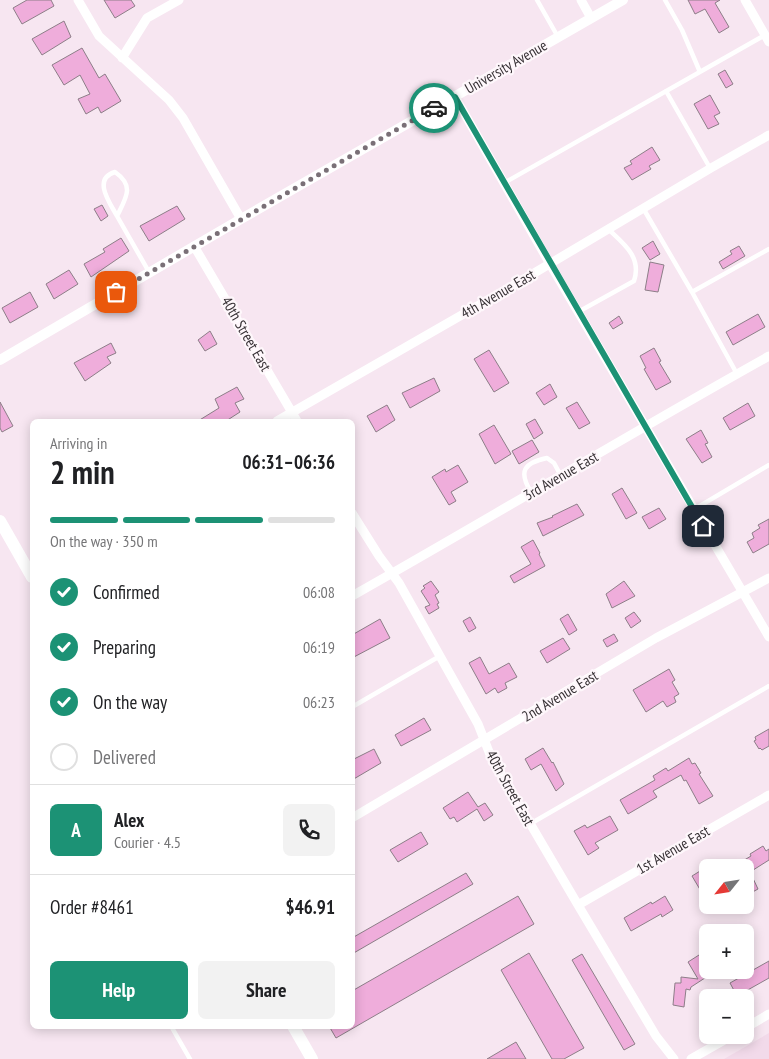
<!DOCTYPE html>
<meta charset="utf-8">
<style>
:root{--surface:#fff;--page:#f2f2f2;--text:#202124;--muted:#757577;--line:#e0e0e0;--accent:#1c9275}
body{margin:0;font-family:"PT Sans Narrow",sans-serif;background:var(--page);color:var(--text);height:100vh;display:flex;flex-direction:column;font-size:19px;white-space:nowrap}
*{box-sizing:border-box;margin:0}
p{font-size:16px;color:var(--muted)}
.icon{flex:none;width:28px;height:28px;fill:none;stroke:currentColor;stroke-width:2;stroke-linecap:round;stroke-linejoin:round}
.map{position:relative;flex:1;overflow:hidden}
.side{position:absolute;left:30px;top:419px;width:325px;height:610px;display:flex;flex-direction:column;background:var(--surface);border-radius:8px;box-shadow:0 2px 12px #0003}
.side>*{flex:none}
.needle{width:32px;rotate:240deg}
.fabs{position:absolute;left:699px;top:859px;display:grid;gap:10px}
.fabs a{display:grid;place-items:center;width:55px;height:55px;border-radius:8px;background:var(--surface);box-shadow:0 2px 12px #0003;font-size:25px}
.pin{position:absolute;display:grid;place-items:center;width:42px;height:42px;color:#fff;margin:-21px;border-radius:10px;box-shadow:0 2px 8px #0006}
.courier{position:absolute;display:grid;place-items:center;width:50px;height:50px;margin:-25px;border:4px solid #1c9275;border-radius:50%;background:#fff;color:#222;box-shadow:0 1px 6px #0007}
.headline em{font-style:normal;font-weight:700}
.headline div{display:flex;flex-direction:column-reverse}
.headline{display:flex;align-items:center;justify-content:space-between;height:85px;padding:0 20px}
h1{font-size:32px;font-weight:700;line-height:38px}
.bar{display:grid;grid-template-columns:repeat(4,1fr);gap:8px 5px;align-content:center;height:60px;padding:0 20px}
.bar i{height:6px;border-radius:4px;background:var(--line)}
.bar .selected{background:var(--accent)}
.bar p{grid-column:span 4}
.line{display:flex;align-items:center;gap:12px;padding:0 20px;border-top:1px solid var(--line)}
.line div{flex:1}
.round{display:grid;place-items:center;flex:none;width:52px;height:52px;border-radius:8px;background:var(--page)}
ol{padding:0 20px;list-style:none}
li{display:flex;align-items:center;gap:15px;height:55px}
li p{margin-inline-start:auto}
li .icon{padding:5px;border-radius:50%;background:var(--accent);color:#fff;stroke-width:4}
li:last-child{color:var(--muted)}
li i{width:28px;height:28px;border:2px solid var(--line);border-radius:50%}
.button{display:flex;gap:10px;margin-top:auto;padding:10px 20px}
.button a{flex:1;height:58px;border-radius:8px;background:var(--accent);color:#fff;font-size:20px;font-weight:700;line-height:58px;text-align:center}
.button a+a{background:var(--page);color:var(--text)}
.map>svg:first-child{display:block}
</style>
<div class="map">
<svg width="769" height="1059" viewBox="0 0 769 1059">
<rect width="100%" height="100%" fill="#f7e6f1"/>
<path fill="#f2daea" d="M769,1033V1059H724Z"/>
<path fill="#efaddb" stroke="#8d7e88" d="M27,0H51L54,6L22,24L13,8Z
M104,0H131L135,6L115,18Z
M688,0H720L715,3L729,27L719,33L705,9L695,14Z
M64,21L71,37L42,55L32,39Z
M82,48L99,78L105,74L121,101L101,113L98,107L86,114L78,99L90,94L80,75L64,85L52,65Z
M725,70L733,84L726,88L718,74Z
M710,95L720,113L714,116L719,124L708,129L694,104Z
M652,147L660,160L649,166L651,169L632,180L624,168L632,164L630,161Z
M102,205L108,216L101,221L94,209Z
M177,206L185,219L149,241L140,226Z
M121,238L129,251L91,277L84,264L105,252L103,249Z
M653,241L660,254L650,260L642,248Z
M739,246L745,256L723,269L719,262L732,254L730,251Z
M650,262L664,265L658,292L645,290Z
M69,270L78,284L54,299L46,284Z
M30,292L38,307L10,323L2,308Z
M758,314L765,327L733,345L726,332Z
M619,316L623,323L613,329L609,323Z
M210,331L217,344L205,351L198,340Z
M111,343L116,353L107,357L111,363L85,381L74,363Z
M654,348L661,361L659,362L671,382L656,390L644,369L646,368L640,356Z
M489,350L509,383L494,392L474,359Z
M434,378L440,391L410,408L402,393Z
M550,384L557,397L544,405L536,393Z
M237,387L244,399L235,403L240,412L226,421H198L219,408L215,399Z
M0,402L13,426L2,432L0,428Z
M577,402L590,423L579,429L566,408Z
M748,403L755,416L730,430L723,418Z
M387,405L395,420L376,432L367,416Z
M535,419L543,433L534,439L526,424Z
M494,425L511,454L495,464L479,434Z
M701,430L708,443L705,444L712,457L702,463L686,439Z
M532,440L539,452L519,464L512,451Z
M458,465L468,482L451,492L456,501L449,505L432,477L445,469L446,472Z
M622,488L637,513L626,519L612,494Z
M577,504L584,515L543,536L537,523L553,517L552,516Z
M659,508L666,519L649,529L642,517Z
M769,519V544L753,553L747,542L754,538L752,533L760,528L758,525Z
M533,540L540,553L539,554L545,566L514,583L510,576L531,564L521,547Z
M431,581L439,592L435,595L439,603L437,604L439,608L429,614L425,607L430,605L421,591L425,588L423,586Z
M624,581L635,596L612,608L606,594Z
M634,612L641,621L631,628L625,618Z
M568,614L577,630L569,635L560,619Z
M470,617L476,628L469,632L463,621Z
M380,619L390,638L352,658V635Z
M614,634L618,641L607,647L603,640Z
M563,638L570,649L547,663L540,651Z
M480,657L489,674L509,663L517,677L505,683L507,688L498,693L495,688L486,694L469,663Z
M669,669L675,680L672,682L679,694L674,697L676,702L667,707L663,701L646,712L633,690Z
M424,718L431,730L401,746L395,735Z
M769,729V746L762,750L760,748L759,749L754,741L756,740L755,737Z
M543,748L552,763L553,762L564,784L556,791L541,764L531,770L525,759Z
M374,749L381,763L352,780V760Z
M689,758L692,764L695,763L701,773L699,774L713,796L699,804L686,780L684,781L681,775L653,791L657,797L628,814L620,800L655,780L653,776L666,768L668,771Z
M468,792L478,807L485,803L493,815L484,821L477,809L457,822L454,817L450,819L443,808Z
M610,816L618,830L595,843L599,848L588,855L574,831L585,825L587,828Z
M421,832L428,844L398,862L390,850Z
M763,846L766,851L769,849V860L750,872L758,889L749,894L745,886V868H731L751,856L750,854Z
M705,868L708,873V903L692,876Z
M466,873L473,884L352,954V938Z
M518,896L534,924L336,1038L329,1026H352V991Z
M665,896L673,910L662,917L661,914L631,931L624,918L651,902L652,904Z
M529,953L584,1048L564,1059H552L501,970Z
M582,954L635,1044L624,1050L572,960Z
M699,955L702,960L708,957V976L691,987L690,990L686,989L684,1007L673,1005L675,983H681V977L698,979L688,962Z
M769,961V978L737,996L730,983Z
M516,1042L526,1059H487Z"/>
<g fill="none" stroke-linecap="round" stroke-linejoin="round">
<path stroke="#fff" stroke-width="4.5" d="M537,0L558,37
M665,0L682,30L700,72
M666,91L710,168
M115,172C135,186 126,198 117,216C110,203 92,179 115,172Z
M504,183L765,35
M643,208L692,292L737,374
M117,216L149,272
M692,292L769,249
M578,312L634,281C642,257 624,244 608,229
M531,492C518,471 524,463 547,458L554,463L561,476
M693,510L769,465
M352,707L440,656
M530,824L769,686
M171,1026L190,1059"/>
<path stroke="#fff" stroke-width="9" d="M78,0L99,36L169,100L183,118L241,219
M581,0L591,18
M745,0L769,42
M122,58L147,18L179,0
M455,97L550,264L769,637
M194,246L297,421
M277,421L509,288L711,168L769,135
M352,513L379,556L399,583L478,724L491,757L578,905L656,1036L674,1059
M352,596C492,517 629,434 769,356
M352,818L656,638L769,578
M578,905L769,795
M745,1028L769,1014
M691,1059L733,1035"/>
<path stroke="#fff" stroke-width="10" d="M0,360L241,219L623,0"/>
<path stroke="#fff" stroke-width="12" d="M0,521L32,577
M293,1026L312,1059"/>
</g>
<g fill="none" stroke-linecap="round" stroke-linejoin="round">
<path stroke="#7a7077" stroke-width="5" stroke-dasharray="0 9" d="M116,292L434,108"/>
<path stroke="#1c9275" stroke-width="6" d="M434,108L455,97L703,526"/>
</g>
<g text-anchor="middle" stroke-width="4.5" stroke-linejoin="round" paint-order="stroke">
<g font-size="15" fill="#373135" stroke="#fef7fb">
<text transform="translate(506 67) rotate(-30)" y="5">University Avenue</text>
<text transform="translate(498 294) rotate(-30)" y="5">4th Avenue East</text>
<text transform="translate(246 334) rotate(60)" y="5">40th Street East</text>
<text transform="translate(561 476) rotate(-30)" y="5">3rd Avenue East</text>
<text transform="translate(560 696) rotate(-31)" y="5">2nd Avenue East</text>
<text transform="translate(510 788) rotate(61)" y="5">40th Street East</text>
<text transform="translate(673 850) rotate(-30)" y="5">1st Avenue East</text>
</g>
</g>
</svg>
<div class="fabs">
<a><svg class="needle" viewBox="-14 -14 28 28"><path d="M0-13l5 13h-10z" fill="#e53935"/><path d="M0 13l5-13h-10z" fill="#757577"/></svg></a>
<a>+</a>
<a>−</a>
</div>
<div class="pin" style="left:116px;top:292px;background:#ea580c"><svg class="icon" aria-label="bag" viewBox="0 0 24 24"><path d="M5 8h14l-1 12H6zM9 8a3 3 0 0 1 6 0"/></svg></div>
<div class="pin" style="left:703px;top:526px;background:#1f2937"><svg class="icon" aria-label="home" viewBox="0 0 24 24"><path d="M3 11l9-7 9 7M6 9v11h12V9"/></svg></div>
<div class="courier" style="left:434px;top:108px"><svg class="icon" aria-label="car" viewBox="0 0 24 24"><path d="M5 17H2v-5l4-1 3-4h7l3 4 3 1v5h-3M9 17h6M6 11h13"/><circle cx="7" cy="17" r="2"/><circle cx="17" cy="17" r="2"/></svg></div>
<section class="side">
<div class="headline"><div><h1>2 min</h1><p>Arriving in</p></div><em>06:31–06:36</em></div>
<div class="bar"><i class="selected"></i><i class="selected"></i><i class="selected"></i><i></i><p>On the way · 350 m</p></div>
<ol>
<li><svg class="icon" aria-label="check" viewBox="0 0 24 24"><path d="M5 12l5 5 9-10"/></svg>Confirmed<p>06:08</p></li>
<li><svg class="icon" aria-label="check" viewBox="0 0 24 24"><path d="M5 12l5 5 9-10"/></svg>Preparing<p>06:19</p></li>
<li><svg class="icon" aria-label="check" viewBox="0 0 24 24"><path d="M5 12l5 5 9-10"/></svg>On the way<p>06:23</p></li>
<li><i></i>Delivered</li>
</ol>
<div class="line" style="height:90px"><b class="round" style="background:var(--accent);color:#fff">A</b><div><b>Alex</b><p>Courier · 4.5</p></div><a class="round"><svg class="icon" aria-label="phone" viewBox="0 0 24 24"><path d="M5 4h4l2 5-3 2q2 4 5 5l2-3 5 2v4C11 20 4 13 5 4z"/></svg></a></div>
<div class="line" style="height:65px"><div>Order #8461</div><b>$46.91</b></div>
<div class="button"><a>Help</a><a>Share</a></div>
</section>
</div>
